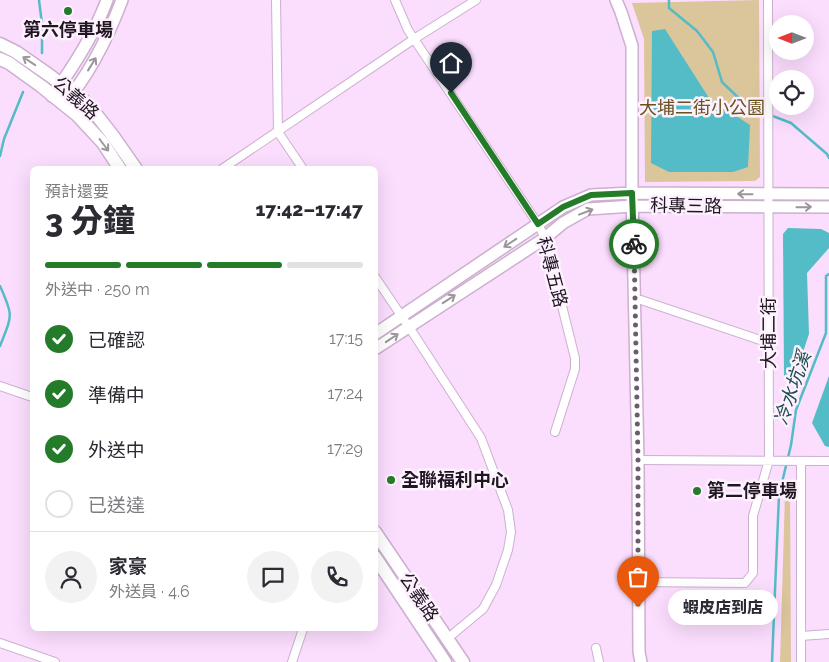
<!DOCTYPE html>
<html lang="zh-TW">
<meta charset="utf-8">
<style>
:root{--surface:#fff;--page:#f2f2f3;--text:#2b2b33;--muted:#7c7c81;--line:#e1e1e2;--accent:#247b29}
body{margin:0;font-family:Raleway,"Noto Sans TC",sans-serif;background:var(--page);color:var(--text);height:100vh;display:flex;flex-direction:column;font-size:19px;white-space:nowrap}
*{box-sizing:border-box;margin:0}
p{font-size:16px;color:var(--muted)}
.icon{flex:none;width:28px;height:28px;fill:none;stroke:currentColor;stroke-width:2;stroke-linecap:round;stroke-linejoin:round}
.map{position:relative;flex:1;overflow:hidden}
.side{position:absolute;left:30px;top:166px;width:348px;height:465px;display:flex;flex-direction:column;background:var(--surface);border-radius:8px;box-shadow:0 5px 20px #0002}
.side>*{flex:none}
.needle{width:32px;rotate:270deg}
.tools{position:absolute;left:769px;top:15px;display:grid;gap:10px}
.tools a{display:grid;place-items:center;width:45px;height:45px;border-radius:50%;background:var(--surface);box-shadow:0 5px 20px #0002;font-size:25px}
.pin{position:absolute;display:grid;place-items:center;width:42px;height:42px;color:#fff;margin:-51px -21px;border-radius:50% 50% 50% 0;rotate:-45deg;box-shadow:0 0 5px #0007}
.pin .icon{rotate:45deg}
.courier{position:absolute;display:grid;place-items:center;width:50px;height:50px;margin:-25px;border:4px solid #247b29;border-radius:50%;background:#fff;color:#222;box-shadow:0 1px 6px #0007}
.bubble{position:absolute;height:35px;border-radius:18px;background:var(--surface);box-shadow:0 5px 20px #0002;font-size:16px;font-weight:800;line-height:35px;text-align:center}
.summary em{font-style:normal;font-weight:800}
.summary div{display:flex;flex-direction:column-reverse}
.summary{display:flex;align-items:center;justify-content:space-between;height:85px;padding:0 15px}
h1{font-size:32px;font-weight:800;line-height:38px}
.bar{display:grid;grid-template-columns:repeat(4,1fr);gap:8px 5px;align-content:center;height:60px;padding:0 15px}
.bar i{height:6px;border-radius:4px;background:var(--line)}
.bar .selected{background:var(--accent)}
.bar p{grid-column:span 4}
.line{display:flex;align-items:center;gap:12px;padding:0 15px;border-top:1px solid var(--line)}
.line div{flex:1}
.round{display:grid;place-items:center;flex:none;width:52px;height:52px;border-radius:26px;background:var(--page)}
ol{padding:0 15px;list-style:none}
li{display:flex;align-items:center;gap:15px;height:55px}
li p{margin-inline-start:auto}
li .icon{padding:5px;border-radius:50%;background:var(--accent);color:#fff;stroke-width:4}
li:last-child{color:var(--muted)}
li i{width:28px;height:28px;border:2px solid var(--line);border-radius:50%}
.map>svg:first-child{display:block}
</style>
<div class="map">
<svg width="829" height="662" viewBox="0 0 829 662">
<rect width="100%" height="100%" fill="#fbddfd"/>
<path fill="#dbc59b" d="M759,0L760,177L755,181L645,182L644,39L632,3Z
M790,489L791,662H780L785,494Z"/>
<path fill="#54bcc6" d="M665,29L709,98L750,125L748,167L733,172H669L651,163L652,31Z
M788,228L821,229L829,233V248L807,273L809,334L799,364L784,377L783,234Z
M829,376V447L825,446L812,423Z"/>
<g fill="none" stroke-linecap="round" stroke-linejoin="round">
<path stroke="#54bcc6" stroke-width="2.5" d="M39,0L42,24V53
M669,0V8L697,31L713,52L722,82L747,106L791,123L827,154L829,158
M0,156L4,139L23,92
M0,286C14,317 12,315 0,346
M772,662L779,495L791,445L796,410L826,333V276L829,274"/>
<defs>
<path id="street" d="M276,0L278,132L303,169
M395,0L408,30L538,224L545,238L575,358V369L555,432
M222,169L414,39L476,0
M375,277L413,333L481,438L508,510L511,532L508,550L496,585L483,609L447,639
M634,300H641L769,343
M0,386L32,397
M638,460L829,461
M801,461V662
M637,582L745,583L753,573V516L769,460L768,0
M801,636L829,634
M0,643L55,662
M596,648L599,662
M292,662L303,629"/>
<path id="secondary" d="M616,0L621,12L632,46V193L638,460L639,652L641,662
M52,96C74,66 94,35 107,0
M64,104C90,74 108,37 122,0
M375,334L563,207L591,195L632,193L829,194
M375,349L545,238L563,223L588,209L633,206L829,207"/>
<path id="primary" d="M0,44L16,52L49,75L88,104L113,136L136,169
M0,59L9,63L41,86L77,115L103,143L120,169
M375,532L463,662
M375,557L445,662"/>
</defs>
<use href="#street" stroke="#ccb0ce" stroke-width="10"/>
<use href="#secondary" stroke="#ccb0ce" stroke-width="14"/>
<use href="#primary" stroke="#ccb0ce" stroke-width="15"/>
<use href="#street" stroke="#fff" stroke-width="8"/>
<use href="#secondary" stroke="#fff" stroke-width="11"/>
<use href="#primary" stroke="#fff" stroke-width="12"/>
</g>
<defs><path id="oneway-shaft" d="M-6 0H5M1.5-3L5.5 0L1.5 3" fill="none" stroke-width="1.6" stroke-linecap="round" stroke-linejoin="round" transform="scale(1.25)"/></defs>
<g stroke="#9b969b">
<use href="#oneway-shaft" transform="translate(29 61) rotate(-146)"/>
<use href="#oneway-shaft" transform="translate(92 64) rotate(-58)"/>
<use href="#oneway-shaft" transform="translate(104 145) rotate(53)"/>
<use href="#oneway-shaft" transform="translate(745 194) rotate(-179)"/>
<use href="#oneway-shaft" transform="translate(804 207) rotate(-1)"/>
<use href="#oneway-shaft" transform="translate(586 212) rotate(-21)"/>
<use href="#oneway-shaft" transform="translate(510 243) rotate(146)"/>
<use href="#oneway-shaft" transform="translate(449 299) rotate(-33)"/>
<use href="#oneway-shaft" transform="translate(392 338) rotate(-34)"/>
</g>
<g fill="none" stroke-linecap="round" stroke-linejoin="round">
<path stroke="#6d5c6e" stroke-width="5" stroke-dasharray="0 9" d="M634,244L638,460V607"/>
<path stroke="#247b29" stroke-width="6" d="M451,93L538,224L563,207L591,195L632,193L634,244"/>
</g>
<g fill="#247b29" stroke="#fdf1fe" stroke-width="2">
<circle cx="68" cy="11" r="5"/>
<circle cx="391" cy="480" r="5"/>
<circle cx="697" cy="491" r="5"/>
</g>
<g text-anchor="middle" stroke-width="5" stroke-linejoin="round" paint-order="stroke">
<g font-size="18" font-weight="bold" fill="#201621" stroke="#fdf1fe" text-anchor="start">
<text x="68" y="36" text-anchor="middle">第六停車場</text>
<text x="401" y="486">全聯福利中心</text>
<text x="707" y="497">第二停車場</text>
</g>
<g font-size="18" fill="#201621" stroke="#fdf1fe">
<text transform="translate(76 98) rotate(42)" y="6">公義路</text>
<text transform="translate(686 206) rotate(1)" y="6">科專三路</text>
<text transform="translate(552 272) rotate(75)" y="6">科專五路</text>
<text transform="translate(769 333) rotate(-90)" y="6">大埔二街</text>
<text transform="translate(419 597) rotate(56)" y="6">公義路</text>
</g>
<g font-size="18" fill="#6a521e" stroke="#fdf1fe">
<text x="702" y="114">大埔二街小公園</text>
</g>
<g font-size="19" font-style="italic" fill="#1b4a4f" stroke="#fdf1fe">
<text transform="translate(792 388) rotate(-71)" y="7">冷水坑溪</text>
</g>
</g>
</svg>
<div class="tools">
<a><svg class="needle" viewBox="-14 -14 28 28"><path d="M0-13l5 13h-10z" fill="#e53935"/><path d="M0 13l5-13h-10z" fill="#7c7c81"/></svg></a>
<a><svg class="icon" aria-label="locate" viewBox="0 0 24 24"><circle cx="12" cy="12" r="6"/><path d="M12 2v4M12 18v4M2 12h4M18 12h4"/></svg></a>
</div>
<div class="pin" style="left:638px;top:607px;background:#ea580c"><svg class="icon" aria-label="bag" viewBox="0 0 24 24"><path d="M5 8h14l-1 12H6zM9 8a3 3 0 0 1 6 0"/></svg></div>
<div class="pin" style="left:451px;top:93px;background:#1f2937"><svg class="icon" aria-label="home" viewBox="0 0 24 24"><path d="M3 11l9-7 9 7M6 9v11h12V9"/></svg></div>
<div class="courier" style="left:634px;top:244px"><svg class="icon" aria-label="bike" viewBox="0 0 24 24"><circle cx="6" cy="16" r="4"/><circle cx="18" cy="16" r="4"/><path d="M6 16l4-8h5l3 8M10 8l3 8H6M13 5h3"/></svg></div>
<div class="bubble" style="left:668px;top:590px;width:110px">蝦皮店到店</div>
<section class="side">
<div class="summary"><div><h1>3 分鐘</h1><p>預計還要</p></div><em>17:42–17:47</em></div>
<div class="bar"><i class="selected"></i><i class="selected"></i><i class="selected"></i><i></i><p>外送中 · 250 m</p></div>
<ol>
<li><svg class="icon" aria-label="check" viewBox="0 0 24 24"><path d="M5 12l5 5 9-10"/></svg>已確認<p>17:15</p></li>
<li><svg class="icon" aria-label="check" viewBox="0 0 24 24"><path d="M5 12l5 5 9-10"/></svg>準備中<p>17:24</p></li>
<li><svg class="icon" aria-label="check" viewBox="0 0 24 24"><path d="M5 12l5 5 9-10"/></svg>外送中<p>17:29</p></li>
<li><i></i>已送達</li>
</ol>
<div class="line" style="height:90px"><a class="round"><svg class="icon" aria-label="person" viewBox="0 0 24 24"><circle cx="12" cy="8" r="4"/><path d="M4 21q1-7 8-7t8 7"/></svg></a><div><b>家豪</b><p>外送員 · 4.6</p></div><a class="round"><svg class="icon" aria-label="chat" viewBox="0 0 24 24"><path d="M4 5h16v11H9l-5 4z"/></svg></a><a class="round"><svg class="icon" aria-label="phone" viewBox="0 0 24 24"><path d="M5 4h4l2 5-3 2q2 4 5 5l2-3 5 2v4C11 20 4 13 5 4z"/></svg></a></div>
</section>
</div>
